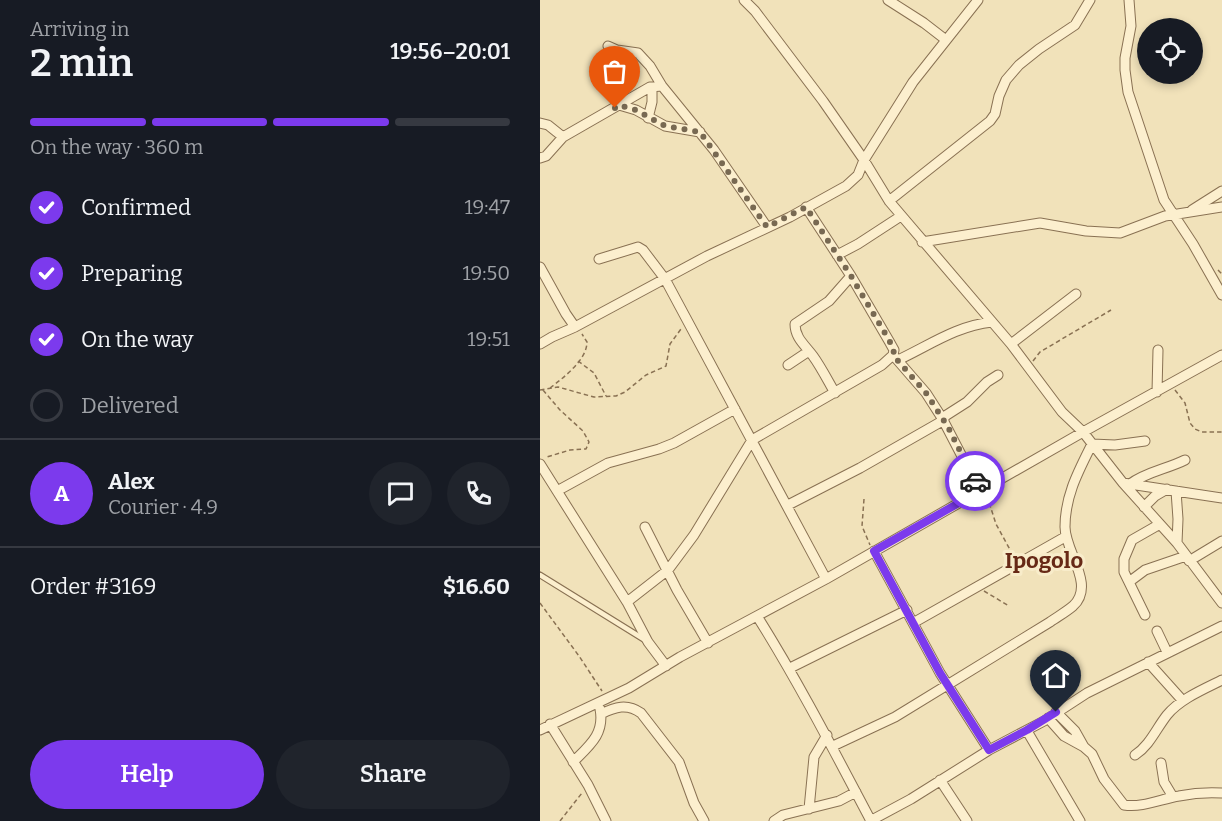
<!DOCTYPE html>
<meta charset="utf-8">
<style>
:root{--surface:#171b24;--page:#20242c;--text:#f1f3f6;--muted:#9ea1a6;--line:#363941;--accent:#7c3aed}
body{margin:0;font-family:Bitter,serif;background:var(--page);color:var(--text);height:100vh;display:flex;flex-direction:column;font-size:22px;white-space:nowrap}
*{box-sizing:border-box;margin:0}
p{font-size:20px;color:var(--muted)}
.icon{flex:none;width:33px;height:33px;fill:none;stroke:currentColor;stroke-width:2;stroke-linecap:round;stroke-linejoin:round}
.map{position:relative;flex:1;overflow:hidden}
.side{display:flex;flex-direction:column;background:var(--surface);width:540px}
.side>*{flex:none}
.controls{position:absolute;left:597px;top:18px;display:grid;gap:12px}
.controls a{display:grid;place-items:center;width:66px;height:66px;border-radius:50%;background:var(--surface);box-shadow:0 3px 9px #0003;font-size:30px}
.pin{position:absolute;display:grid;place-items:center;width:51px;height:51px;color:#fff;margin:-62px -26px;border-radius:50% 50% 50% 0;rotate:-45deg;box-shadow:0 0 6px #0007}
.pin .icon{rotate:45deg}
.courier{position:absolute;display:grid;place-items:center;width:60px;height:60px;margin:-30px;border:4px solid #7c3aed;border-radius:50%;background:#fff;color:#222;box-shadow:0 2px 8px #0007}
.summary em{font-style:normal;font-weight:600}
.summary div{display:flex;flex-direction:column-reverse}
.summary{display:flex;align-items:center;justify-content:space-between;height:102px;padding:0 30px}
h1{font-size:39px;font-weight:600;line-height:45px}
.bar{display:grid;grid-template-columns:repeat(4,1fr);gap:9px 6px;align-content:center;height:72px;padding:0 30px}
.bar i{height:8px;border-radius:4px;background:var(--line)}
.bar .current{background:var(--accent)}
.bar p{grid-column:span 4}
.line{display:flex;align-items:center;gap:15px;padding:0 30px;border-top:2px solid var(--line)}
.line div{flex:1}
.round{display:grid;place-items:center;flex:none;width:63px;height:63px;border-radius:32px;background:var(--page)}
ol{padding:0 30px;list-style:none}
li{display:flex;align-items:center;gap:18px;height:66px}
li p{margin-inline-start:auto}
li .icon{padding:6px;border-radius:50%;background:var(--accent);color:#fff;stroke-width:4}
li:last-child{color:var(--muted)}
li i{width:33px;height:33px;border:3px solid var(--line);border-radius:50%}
.primary-button{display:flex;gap:12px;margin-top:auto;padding:12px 30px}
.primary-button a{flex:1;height:69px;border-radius:36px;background:var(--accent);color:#fff;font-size:24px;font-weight:600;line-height:69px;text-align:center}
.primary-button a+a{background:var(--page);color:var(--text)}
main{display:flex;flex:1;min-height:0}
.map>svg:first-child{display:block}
</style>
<main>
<section class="side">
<div class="summary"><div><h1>2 min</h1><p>Arriving in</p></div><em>19:56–20:01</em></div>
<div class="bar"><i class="current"></i><i class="current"></i><i class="current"></i><i></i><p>On the way · 360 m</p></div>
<ol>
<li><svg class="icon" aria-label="check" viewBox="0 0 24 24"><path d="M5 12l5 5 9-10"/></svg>Confirmed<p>19:47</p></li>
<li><svg class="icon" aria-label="check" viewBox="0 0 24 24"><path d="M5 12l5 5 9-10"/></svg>Preparing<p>19:50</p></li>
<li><svg class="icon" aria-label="check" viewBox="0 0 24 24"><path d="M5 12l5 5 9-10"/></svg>On the way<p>19:51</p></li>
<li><i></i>Delivered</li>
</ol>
<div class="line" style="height:108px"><b class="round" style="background:var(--accent);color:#fff">A</b><div><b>Alex</b><p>Courier · 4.9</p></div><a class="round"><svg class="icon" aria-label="chat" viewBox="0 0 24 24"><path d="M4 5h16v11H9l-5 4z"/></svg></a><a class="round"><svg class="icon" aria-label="phone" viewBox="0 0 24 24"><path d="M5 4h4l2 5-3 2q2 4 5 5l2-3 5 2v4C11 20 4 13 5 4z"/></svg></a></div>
<div class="line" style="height:78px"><div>Order #3169</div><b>$16.60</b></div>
<div class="primary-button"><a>Help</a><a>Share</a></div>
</section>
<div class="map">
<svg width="682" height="821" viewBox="0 0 682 821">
<rect width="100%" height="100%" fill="#f1e2ba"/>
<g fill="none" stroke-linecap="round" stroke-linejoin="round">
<defs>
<path id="lane" d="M0,575L105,640"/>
<path id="street" d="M204,0L215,11L283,101L324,160L349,201L471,344L522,412L543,432L583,483L637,543L682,603
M348,0L384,23L406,40
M589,0L591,26L585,58V70L588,92L624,200L653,244L682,295
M68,46L77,50L98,53L110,66L122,86
M79,105L96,110L125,126L160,132
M108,118L112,102V87
M0,123L8,125L23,137L110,87L122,86L174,150L227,227
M0,158L6,156L23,137
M349,201L450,121L455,114L459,96L466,80L479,65L499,49L535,25L550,0
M652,210L682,191
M382,242L500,223L546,231L580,233L625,216L682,207
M297,255L318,244L361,216
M59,259L98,247L103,250L125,279L286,579
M0,267L26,314L35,327
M0,344L12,337L35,327L167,256L250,217L306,186L318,175L324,160L373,82L438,0
M471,344L536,294
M353,355L386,393L402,418L440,491
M358,360C390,345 416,326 452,322
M248,365L269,351
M617,392L618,350
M295,393C288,381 281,367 273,356C265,345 255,338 255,324L289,301L311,276
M402,418L427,402L447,382L458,375
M0,464L87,602L108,642L126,666
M583,483L682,498
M590,484C606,472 627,469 645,460
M17,491L68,463L119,449L134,443L195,409
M636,491L638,519L637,543
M248,505L320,468L404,420
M604,507L615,496L627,489
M105,527L137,590L168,643
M334,551L400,673L449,750
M649,561L682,541
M589,582L605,570L646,556
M87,602L128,570L154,535L212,440L342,365L353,355L354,350L349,341L311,276L266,207
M605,615L584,572V559L592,540L620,524
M217,616C259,683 294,751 331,821
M373,623L525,537
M617,631L627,652
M608,662L643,701
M250,668L367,610
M516,712L535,731L544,747L552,754L564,779L584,805C602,808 621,799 639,796C654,793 667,792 682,793
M61,714C75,707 87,703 101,713L139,762L154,803L164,821
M508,718L524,736L544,747
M10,724L48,785L66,821
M0,730L89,688L140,657L286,579L543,432L682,355
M487,731L540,821
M293,746L355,717L510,622C517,617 526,612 533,606C556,585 525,552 525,527C525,496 538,472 552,444L575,445L605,441
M595,755C610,745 616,729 627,715C640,699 664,689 682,680
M33,762C49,746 65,734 60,709
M621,763L624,782L633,797
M400,780L427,821
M269,809L274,757L287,735
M234,821L243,815L299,801L316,792
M330,821L371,799L449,750L504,721L547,693L682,626"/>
</defs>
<use href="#lane" stroke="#897153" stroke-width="7"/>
<use href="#street" stroke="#897153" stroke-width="11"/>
<path stroke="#897153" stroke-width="1.5" stroke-dasharray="4.5 3" stroke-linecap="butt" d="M678,270L682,274
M38,361L54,373L66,396
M493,361L500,352L571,310
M10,388C23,378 47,360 47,342L42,334
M0,390L18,387L54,397L76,396L85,392L106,375L126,366L130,344L141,329
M3,390L20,410L43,431L49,442L46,449L30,450L7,457
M635,390L645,403L650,423L655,429L662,432H682
M447,496L456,524L474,557
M324,499L322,526L330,545
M444,591L469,606
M0,603L39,656L62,691
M20,821L42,793"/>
<use href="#lane" stroke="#fcefce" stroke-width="4.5"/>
<use href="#street" stroke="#fcefce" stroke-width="9"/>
</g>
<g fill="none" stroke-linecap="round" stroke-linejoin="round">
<path stroke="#786952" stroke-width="6" stroke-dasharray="0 10.8" d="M75,108L79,105L96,110L125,126L160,132L227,227L266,207L311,276L349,340L354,350L353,355L386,393L408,427L435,481"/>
<path stroke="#7c3aed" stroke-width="8" d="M435,481L440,491L334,551L400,673L449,750L487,730L516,712"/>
</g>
<g text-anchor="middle" stroke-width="6" stroke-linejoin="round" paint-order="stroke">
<g font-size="22" font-weight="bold" fill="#672916" stroke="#f8ecca">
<text x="504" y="568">Ipogolo</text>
</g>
</g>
</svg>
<div class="controls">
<a><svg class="icon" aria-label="locate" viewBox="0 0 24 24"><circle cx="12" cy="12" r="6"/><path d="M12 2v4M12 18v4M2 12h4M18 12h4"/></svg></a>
</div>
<div class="pin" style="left:75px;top:108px;background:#ea580c"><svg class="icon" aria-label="bag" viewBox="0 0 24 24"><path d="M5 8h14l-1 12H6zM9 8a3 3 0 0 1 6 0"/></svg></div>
<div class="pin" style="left:516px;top:712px;background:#1f2937"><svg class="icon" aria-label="home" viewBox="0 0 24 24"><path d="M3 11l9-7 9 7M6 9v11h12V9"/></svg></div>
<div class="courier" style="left:435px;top:481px"><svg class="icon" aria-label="car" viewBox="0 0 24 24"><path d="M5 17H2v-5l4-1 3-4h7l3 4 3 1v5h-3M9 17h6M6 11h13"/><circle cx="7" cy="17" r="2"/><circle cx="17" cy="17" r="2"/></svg></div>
</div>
</main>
